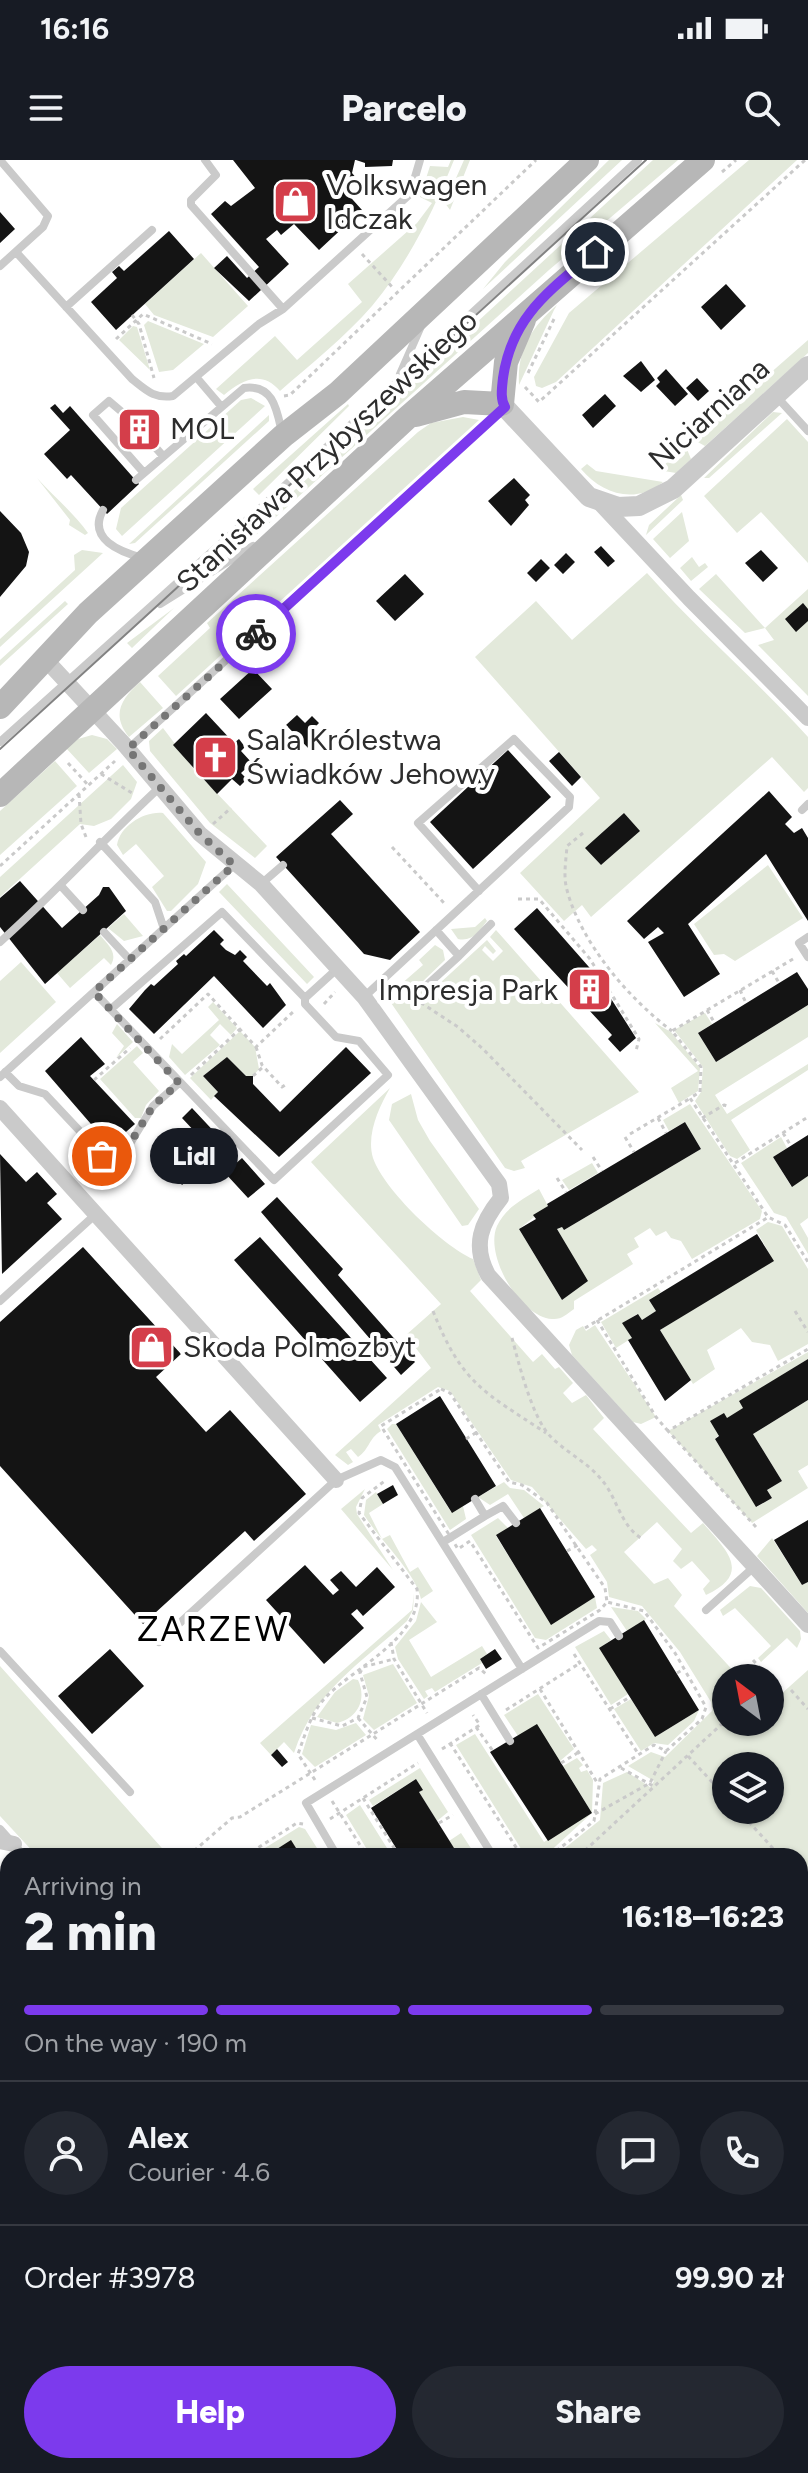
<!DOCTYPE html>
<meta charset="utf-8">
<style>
:root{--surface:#171b24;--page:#242831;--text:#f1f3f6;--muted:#9ea1a6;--line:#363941;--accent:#7c3aed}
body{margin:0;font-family:Figtree,sans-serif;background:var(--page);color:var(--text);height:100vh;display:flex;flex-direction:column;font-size:30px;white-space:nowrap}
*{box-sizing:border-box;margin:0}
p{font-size:26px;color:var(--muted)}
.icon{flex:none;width:44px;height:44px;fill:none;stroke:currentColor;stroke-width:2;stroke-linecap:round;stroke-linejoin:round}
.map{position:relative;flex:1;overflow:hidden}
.sheet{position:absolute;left:0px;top:1688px;width:808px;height:626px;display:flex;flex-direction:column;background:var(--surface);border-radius:24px 24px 0 0;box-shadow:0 2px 6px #0004}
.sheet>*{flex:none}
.needle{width:52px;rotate:328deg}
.controls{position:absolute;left:712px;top:1504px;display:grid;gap:16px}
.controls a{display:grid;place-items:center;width:72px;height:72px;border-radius:50%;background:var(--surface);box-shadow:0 2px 6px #0004;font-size:40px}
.pin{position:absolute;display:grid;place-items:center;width:68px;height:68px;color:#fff;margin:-34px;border:4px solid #fff;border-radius:50%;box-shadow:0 2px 8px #0007}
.courier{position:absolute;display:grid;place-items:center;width:80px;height:80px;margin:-40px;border:6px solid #7c3aed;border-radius:50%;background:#fff;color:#222;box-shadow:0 2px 10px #0007}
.bubble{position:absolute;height:56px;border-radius:28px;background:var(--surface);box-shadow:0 2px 6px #0004;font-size:26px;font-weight:800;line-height:56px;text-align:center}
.head em{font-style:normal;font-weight:800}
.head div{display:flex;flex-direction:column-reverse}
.head{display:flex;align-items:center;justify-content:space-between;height:136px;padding:0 24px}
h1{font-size:52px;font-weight:800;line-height:60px}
.bar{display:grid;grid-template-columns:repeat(4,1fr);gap:12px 8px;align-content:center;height:96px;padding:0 24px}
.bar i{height:10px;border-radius:6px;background:var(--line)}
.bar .selected{background:var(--accent)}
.bar p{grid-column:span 4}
.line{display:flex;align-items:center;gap:20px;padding:0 24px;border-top:2px solid var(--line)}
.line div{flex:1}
.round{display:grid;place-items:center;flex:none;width:84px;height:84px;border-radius:42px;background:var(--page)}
.action{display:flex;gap:16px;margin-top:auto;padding:16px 24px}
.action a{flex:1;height:92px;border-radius:48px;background:var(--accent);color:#fff;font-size:32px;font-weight:800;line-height:92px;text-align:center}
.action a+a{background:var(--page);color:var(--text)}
.status{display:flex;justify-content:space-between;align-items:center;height:56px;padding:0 40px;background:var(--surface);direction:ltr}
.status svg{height:22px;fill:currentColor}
header{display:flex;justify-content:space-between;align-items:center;height:104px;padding:0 24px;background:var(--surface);font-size:36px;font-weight:800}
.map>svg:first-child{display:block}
</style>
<div class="status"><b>16:16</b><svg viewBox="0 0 49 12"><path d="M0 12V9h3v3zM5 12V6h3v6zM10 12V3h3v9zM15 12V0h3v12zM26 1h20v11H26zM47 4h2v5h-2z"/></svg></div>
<header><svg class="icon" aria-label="menu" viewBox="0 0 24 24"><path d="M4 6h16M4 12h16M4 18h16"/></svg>Parcelo<svg class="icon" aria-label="search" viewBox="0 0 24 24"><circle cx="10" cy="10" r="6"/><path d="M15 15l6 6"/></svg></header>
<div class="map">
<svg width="808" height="2313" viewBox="0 0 808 2313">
<rect width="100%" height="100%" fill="#fff"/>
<path fill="#e3e9db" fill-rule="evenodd" d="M451,0H454C433,52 408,103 372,146C345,177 311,204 280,231C262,210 243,219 224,235L216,229L275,176L297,200L362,142L348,124L417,63L432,43L420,37L430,6L448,7Z
M464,0H470L450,50L445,43Z
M609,0H622L483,129L505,102Z
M653,0H678L549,110L256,375L209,409Z
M749,0H797L556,222L542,228L536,226L534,217L569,153Z
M201,93L248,146L213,177L154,155L145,144Z
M557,145L554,150L519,225C517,190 531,168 557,145Z
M148,161L204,184L173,210L159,212L144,165Z
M133,166L137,167L150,210L119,180Z
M808,180V193L705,286L694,280Z
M251,238L265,246L122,376L116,369L121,348L241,240Z
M348,244L349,246L259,335L253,329Z
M773,252L782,253L709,318H704Z
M269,255V261L135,383L129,384Z
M463,257L479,260L176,536L158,516L210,468L207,463L418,272L431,263Z
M787,259L808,282V403L761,352L737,373L704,336Z
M686,287L691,299L676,313L658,310Z
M587,304L596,311L663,322C635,345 602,334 581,309Z
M37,318C54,337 73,352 88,373L85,375L69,365L70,360Z
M681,335L683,340L646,375L649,365Z
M682,352L689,381L670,398L653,379Z
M82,390L103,393L0,487V479L75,410L74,395Z
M692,397L699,407L705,403L708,407L691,421L680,408Z
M647,413C698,470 756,520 808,577V628L804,632L772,597L591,757L582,745L564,761L520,713L600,638L475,497L536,441L572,480ZM624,653L639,671L601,705L586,688Z
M716,414L765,468L808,429V536L758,485L774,480L765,468L745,473L699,429Z
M65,441L68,444L0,506V500Z
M174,448L132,488L127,483Z
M140,522L163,548L129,577C111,555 121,539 140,522Z
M163,568L194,609L267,686L255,698L210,663L150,591L149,581Z
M92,575L107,579L117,589L89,613L66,588L78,579Z
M55,601L77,626L0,695V651Z
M123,605L137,622L131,639L111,659L94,666L80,664L0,737V717Z
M163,653L206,702L198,724L171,751H167L152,727L164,716L136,684L123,695L117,685C120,666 144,651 163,653Z
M768,705L803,758L735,801L724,794L714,795L694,764Z
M227,724L314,817L307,824L219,732Z
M124,754L143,776L124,781L108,768Z
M485,758L487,761C479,771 473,782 458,779L451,769L475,767Z
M496,770L639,932L521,1001L525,1008L514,1011L505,1008L389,840L400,825L423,805L419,800L435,785L443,790L445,800L419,825L428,834L487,780L496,791L493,794L485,786L482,790L493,801L503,791L490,777Z
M100,775C108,785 118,792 111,805L104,798L70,828L57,813Z
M21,802L56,842L0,893V821Z
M213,842L237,868L231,875L220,864L210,875L220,885L185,915L169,897L172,884L182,894L219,860L208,847Z
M808,845V877L715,935L727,954L808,904V910L731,960L750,990L737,999L730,996L695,941L701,932L703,907L674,870L705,853L712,864L698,873L716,902Z
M655,863L671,872L700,908L698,931L679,943L671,928L698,911Z
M117,864L133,882L116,898L124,886L112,873Z
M240,871L255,887L259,909L253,916H246L227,897L203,916L218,932L211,940L190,918Z
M137,886L143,893L133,902L159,931L146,945L141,958H135L100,919Z
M390,928C379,947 366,975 373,998C384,1030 443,1086 473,1099L481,1120L470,1131L533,1202L542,1194L555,1209L559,1207L573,1223L563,1233L572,1243L586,1235L604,1258L593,1269L691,1373L703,1363C726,1390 753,1413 706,1435L703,1429L710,1421L692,1401L681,1409L673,1401L682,1389L657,1362L624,1392L654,1424L668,1418L682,1435L674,1446L738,1516L752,1504L755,1507L743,1518H726V1562H770V1544L808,1510V2313H733L727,2306H800V1696H555L600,1660L603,1623L627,1612L650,1627L654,1621L628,1606L651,1592L665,1597L712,1551L711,1542L680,1492L642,1446L609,1437L607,1422L590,1395L597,1390L592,1385L586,1389L532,1327L511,1320L450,1231L438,1227L378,1265L381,1271C368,1279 370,1289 358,1297L351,1289L346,1292L353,1302L348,1305L335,1295L431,1208L406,1175L441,1144L311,1002ZM726,1606H770V1650H726Z
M411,934L418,960L430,981L479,1049L468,1065L462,1066L389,960L392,944Z
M690,944L762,1051L760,1059L692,1099L681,1081L671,1078L666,1071L656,1076L650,1068L634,1078L639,1087L627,1094L633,1104L574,1141V1149C567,1154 561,1160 552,1159C520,1157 484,1095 497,1066C505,1048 523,1039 539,1029L548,1046L519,1069L562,1140L587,1121L557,1069L562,1067L564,1070L701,989L685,962L669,971L663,960Z
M781,977L787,988L773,997L791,1026L808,1016V1058L800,1064L808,1078V1094L786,1057L774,1053L741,1003Z
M592,1003L598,1013L569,1030L562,1020Z
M768,1062L782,1066L808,1109V1184L778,1201L770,1185L752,1182L741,1168L707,1190L715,1209L693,1224L660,1170L773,1100L756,1070Z
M658,1128L661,1132L649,1140L656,1151L642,1160L637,1154L623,1163L632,1178L616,1188L601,1162Z
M595,1165L656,1257L641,1264L633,1262L572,1195L569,1185L576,1170L583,1166L586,1171Z
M808,1192V1199L740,1241L743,1248L715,1279L757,1347L772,1338L767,1330L782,1321L753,1274L808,1240V1305L798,1311L808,1328L752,1363L668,1271Z
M392,1264H396L451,1352L463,1346L466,1359L450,1370L387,1269Z
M504,1322L510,1328L524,1330L544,1346L524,1358L508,1334L490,1345L478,1337Z
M365,1329L356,1347L357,1354L393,1410L341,1349Z
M376,1332L383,1344L369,1353L382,1379L390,1375L410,1412L418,1407L433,1431L421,1439C416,1413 379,1379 364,1355L366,1340Z
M498,1358L508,1368L496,1376L551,1464L595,1437L597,1448L546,1480L535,1478L471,1375Z
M772,1378L802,1425L808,1422V1453L757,1396Z
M750,1426L761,1428L800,1471L801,1479L797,1488L787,1478L761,1502L758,1498L771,1486L735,1448L723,1456L720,1450Z
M414,1433L413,1450L407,1461C360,1504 315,1530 294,1593L284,1582L271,1595L260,1583L412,1450Z
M421,1442L437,1462L409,1480L431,1517L482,1486L487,1494L480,1499L482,1503L435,1532L432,1528L425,1531L428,1536L424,1539L398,1499L395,1487L416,1461Z
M611,1447L638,1451L646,1459L627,1471Z
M604,1471L611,1480L600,1488L628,1534L611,1545L575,1487Z
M393,1504L417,1543L374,1570L363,1559L369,1536L363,1515Z
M0,1506L169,1696H37L0,1656Z
M353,1519L358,1520C367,1539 358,1558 337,1563L317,1557L335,1532Z
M538,1534L574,1589L560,1601L518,1576L504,1555Z
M631,1539L655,1577L699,1550L694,1561L668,1585L654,1583L641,1591L614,1549Z
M356,1563L366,1575L315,1607L302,1594L311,1565L336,1570Z
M475,1574L544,1682L592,1653L563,1606L577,1598L583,1605L579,1608L581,1612L587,1610L593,1620L592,1653L545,1696L523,1692L456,1585Z
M420,1608L448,1652L437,1661L419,1632L422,1630L416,1619L373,1646L369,1640Z
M360,1645L392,1696H371L346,1655Z
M299,1667L305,1669L322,1696H301L291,1681L266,1696H252Z
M461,1673L476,1696H459L449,1681Z
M8,1807V1916L0,1908V1809Z
M0,2050L8,2058V2137L0,2129Z
M64,2306H105L110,2311L116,2306H215L208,2313H71Z
M246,2306H338L344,2313H238Z
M641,2306H706L712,2313H647Z"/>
<path fill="#141414" d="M233,0H355L352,13L357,19L344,30L362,50L319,90L294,64L281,75L277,70L266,79L289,104L249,141L214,108L227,96L247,118L259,107L211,54L225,41L231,46L255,28Z
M356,0H393L392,6L365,7V3Z
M0,52L15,69L0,83Z
M169,71L194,99L116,170L91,142L117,118L112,112L119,106L124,111Z
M726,124L746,146L721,170L701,147Z
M641,201L655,220L641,232L623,216Z
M666,209L688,234L675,246L656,226L660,222L657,218Z
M697,218L709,231L698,241L686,228Z
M605,234L616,246L593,268L582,255Z
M55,244L63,253L70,246L139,324L107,354L71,315L67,319L44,294L70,270L50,248Z
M134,253L154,276L143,285L124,263Z
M514,318L530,335L525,340L529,345L511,366L488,341Z
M0,351L21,373L29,392L26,406L0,437Z
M601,386L615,401L608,407L594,392Z
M761,390L778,408L763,422L745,403Z
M566,393L575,402L563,414L554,405Z
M541,399L550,408L536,422L527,413Z
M405,414L424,434L395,461L376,441Z
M803,443L808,449V461L796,472L785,459Z
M253,509L272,529L239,559L220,539Z
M206,553L234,583L239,579L245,587L241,591L252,603L241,613L247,619L240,626L232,619L217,634L173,585Z
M297,555L305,563L312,556L319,563L312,570L320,579L310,590L286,565Z
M508,590L551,637L473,709L430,662Z
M559,592L581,617L572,626L549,601Z
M769,631L792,657L785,664L794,673L802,668L808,678V761L766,694L688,764L720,814L684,837L648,782L664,773L658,767L644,779L627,761Z
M340,640L353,654L331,674L420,772L390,800L364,794L276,697Z
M624,653L640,671L601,705L585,688Z
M20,721L62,768L99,735L103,727H109L126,751L45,824L0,767V738Z
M537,748L596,815L636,878L620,892L608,879L612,875L514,769Z
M214,770L224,780L220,784L226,790L235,795L240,790L247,797L243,801L267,826L270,823L286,845L263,868L214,816L154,874L129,849L145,830L151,824L154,826L178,804L176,801L184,794L186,796Z
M797,812L808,829V845L716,902L698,873Z
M81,877L105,904L90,916L135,964L110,986L45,911Z
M346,887L371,913L279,997L214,936L218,932L203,916L227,897L246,916H253V924L280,952Z
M192,948L221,979L211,989L182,958Z
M685,962L701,989L564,1070L562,1067L557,1069L588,1121L562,1140L519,1069L536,1059L533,1055L548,1046L547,1044Z
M808,975V1016L792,1027L773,997Z
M191,989L205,1004L182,1025L169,1009Z
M0,994L26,1022L37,1012L57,1034L47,1043L62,1059L2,1114Z
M242,998L265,1024L248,1038L225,1013Z
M277,1037L343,1109L338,1115L415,1202L401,1215L261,1052Z
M757,1074L774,1101L660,1170L691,1220L665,1241L628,1180L632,1178L622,1163L638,1154L642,1160L656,1151L649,1140Z
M260,1077L387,1218L360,1242L234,1100Z
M83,1087L181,1194L156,1217L206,1272L230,1250L306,1334L254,1381L245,1371L143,1464L0,1306V1162Z
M808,1199V1240L753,1274L782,1321L767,1330L772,1338L756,1347L715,1279L719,1276L710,1261L724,1253L727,1258L743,1248L739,1241Z
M440,1236L496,1326L452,1353L396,1264Z
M393,1325L398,1335L383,1344L377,1334Z
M540,1348L595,1437L551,1465L496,1375Z
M808,1360V1422L802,1425L774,1380Z
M305,1405L333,1435L339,1430L330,1420L341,1411L356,1427L377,1407L395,1427L363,1456L357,1449L351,1454L364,1468L324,1504L266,1440Z
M644,1460L699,1550L655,1577L599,1488Z
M110,1489L144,1526L92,1574L58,1536Z
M495,1489L502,1499L486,1509L480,1499Z
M537,1564L592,1653L548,1681L490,1592Z
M277,1589L288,1602L282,1607L271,1595Z
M416,1619L423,1630L419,1632L459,1696H401L371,1648Z
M291,1680L301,1696H266Z
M0,1908L8,1916V1965L0,1956Z
M0,2129L8,2137V2184L0,2175Z
M338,2306H388L394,2313H344Z"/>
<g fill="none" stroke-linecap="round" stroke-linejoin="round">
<path stroke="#cacaca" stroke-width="3" stroke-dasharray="4 4" stroke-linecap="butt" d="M722,12L736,0
M362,94L394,129
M132,155L139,164L154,218
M116,179L143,154L212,184
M528,213L554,159
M525,227L539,242L805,0
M284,236L290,235L536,0
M68,603L89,626
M101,614L132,633
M79,634L81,664L86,677
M213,664L231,648
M583,673L567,686C566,701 563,716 567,730C581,783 629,839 672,871
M392,687L444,743
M0,706L115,601
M518,739H539L590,799L639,879L636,891
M793,799L672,871L701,907L700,932L690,938L768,1057L785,1065L808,1102
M772,811L779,823
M393,830L400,829L458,867L483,889L582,990
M740,830L746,843
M324,844L335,832
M707,850L714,862
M160,879L208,834L256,887L293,852
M256,887L262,905L282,927L285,925
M191,915L240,869
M253,916L263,907
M94,920L130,888
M658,958L666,973
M702,958L724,945L730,947
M783,973L791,986
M630,974L689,939
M625,977L634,992
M593,997L602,1011
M735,1003L808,957
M557,1018L566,1032
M433,1151C462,1224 484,1232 546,1273
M795,1151L808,1172
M597,1160L656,1257L668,1271
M585,1168L767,1058
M512,1178C519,1204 532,1258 551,1277C569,1295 592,1304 607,1327C618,1344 623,1367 641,1378
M441,1229L450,1233L509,1322L522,1325L547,1343L605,1428L607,1442L600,1450L538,1488L470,1381L458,1389L381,1266Z
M466,1279L477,1272
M756,1367L668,1271L808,1189
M567,1391L578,1385
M391,1482L394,1499L427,1553
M574,1494L639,1595
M753,1500L769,1518
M677,1513L684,1509
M540,1529L598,1624
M791,1530L808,1549
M610,1549L630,1537
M506,1550L580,1503
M312,1558L342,1566L358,1558L367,1537L360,1513L363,1507L394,1499
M358,1558L379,1582
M476,1567L493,1591
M450,1583L519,1692
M442,1589L480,1565L473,1555
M688,1596L726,1637
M561,1603L579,1592
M621,1608L655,1627
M315,1620L298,1594C305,1575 311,1553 325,1538C354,1507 423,1478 417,1429L359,1353L362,1338L386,1320
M363,1638L399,1696
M332,1641L367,1696
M738,1650L780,1696
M595,1654L650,1623L666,1591
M330,1659L418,1603
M439,1663L453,1655
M188,1696L232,1658L240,1657L479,1508L486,1514
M245,1696L297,1663L303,1664
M512,1696L519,1692L525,1696
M550,1696L594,1661L600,1619L654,1585L666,1591L702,1559L706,1547L675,1493L644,1451L607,1442
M579,1696L726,1560
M800,1717L808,1726
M0,1806L8,1804
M800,1943L808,1936
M0,2074L8,2068
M800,2089L808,2098
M0,2095L8,2096
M800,2229L808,2222
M0,2240L8,2232
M514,2306L525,2311L534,2306
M714,2306L720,2313
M719,2306L725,2313
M50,2313L54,2306
M397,2313L404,2306
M494,2313L502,2306"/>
<path stroke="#cacaca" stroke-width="8" d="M0,0L48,56L43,67L0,106
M205,0L216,15L191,40V45L283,149
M16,92L132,219C146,230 154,239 173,236L259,164L283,149L410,34L420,0
M66,147L152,70
M400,214L422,164
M197,218L220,245
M776,236L808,271
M129,258L109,241L93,255L144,313
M149,280L163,296
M136,320L244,228C274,224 277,251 282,273
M103,350C87,379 120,392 143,398
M160,444L253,386
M0,582L266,343L638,0
M128,589L504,248
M802,650L808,644
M100,682L155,742L164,769
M261,724L283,705
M62,727L83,750
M436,770L459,796L491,764
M104,772L130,800
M808,777L799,783L808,797
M0,782C56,732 105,678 160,627
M426,826L459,796
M94,832L274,1020L388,915L359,881L336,877L305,844V838L338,808
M364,837L569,647L570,637L514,579L418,663L479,731
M111,849L222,752L305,838
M5,912L19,926L45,934L106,999H112L131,982L153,946L179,923
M0,917L234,705
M0,1141L96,1054
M485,1356L503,1346L516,1363
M443,1382L485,1356L475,1339
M706,1450L754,1407
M159,1482L336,1320L381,1300L395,1307L522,1509
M0,1491L130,1632
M481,1534L510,1581
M417,1574L493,1696
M0,1669L24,1696
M337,1696L306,1643L599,1461L610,1462L619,1476
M424,2306L431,2313"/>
<path stroke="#cacaca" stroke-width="16" d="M600,343L689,438L808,558
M46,500L123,583L200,674L261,724L364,837L499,1024L501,1038C481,1063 472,1085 488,1115L808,1465
M0,948L336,1320
M0,1681L14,1684
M0,2000L8,1993
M0,2271L8,2278
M17,2313L22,2306
M222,2313L230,2306"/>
<path stroke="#cacaca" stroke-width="20" d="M502,244L589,337L618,347L639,346L673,329L808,206"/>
<path stroke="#b7b7b7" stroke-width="24" d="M416,255L464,242L502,244L506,202L524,160
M0,547L88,453L283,276L338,233L587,0
M0,635L407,258L703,0"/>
<path stroke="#828282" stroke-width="2" d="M0,589L646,0"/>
</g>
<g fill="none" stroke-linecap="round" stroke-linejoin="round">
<path stroke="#767676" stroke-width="8" stroke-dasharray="0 14.4" d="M102,996L112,999L131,982L153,946L179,923L94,832L234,705L200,674L128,589L256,474"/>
<path stroke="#7c3aed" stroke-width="10" d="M256,474L505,247C500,239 502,228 503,218C512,155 551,130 595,92"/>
</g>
<defs>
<symbol id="shop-square" viewBox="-11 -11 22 22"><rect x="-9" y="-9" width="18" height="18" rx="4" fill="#d43e4a" stroke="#fff"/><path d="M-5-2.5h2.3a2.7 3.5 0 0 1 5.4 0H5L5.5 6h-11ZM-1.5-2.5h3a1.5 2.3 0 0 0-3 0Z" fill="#fff"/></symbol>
<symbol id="building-square" viewBox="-11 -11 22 22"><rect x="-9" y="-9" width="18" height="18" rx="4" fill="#d43e4a" stroke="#fff"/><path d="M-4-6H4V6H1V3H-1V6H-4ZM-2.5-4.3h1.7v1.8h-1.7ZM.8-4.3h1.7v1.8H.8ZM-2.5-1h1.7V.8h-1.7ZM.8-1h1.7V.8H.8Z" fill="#fff"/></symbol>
<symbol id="church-square" viewBox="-11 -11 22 22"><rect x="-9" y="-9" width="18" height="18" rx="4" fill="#d43e4a" stroke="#fff"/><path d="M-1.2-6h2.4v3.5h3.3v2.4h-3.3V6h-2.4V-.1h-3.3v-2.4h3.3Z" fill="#fff"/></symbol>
</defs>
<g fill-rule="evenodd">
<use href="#shop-square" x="270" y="16" width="51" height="51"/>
<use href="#building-square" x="114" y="244" width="51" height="51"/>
<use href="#church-square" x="190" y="572" width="51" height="51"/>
<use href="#building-square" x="564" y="804" width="51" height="51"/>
<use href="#shop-square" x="126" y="1162" width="51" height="51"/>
</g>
<g text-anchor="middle" stroke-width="8" stroke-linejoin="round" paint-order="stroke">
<g font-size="30" fill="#2d2d2d" stroke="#fff" text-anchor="start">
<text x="326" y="35">Volkswagen<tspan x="326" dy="34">Idczak</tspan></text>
<text x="170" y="279">MOL</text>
<text x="246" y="590">Sala Królestwa<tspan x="246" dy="34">Świadków Jehowy</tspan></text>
<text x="558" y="840" text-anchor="end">Impresja Park</text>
<text x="183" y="1197">Skoda Polmozbyt</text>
</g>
<g font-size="30" fill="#2d2d2d" stroke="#fff">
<text transform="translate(709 254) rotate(-42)" y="10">Niciarniana</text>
<text transform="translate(327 291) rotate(-43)" y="10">Stanisława Przybyszewskiego</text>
</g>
<g font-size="34" letter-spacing="2" fill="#000" stroke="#fff">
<text x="213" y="1481">ZARZEW</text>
</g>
</g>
</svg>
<div class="controls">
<a><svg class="needle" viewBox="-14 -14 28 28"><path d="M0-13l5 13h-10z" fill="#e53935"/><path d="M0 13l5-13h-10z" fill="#9ea1a6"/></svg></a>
<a><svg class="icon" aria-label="layers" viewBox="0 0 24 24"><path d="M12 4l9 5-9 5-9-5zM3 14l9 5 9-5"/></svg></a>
</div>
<div class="pin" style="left:102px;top:996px;background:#ea580c"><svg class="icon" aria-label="bag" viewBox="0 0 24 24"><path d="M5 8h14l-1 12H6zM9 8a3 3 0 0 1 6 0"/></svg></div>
<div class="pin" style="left:595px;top:92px;background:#1f2937"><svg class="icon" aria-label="home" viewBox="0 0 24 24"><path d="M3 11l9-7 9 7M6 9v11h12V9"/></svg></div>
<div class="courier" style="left:256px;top:474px"><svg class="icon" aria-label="bike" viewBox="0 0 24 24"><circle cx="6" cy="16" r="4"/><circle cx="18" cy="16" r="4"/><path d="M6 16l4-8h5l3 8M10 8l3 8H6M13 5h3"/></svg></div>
<div class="bubble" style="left:150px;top:968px;width:88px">Lidl</div>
<section class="sheet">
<div class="head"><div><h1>2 min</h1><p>Arriving in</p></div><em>16:18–16:23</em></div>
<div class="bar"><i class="selected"></i><i class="selected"></i><i class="selected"></i><i></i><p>On the way · 190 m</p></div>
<div class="line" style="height:144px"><a class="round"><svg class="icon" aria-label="person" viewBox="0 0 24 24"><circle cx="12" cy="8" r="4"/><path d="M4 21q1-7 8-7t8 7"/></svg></a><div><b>Alex</b><p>Courier · 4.6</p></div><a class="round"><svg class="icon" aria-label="chat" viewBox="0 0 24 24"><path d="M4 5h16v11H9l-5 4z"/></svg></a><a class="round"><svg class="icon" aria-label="phone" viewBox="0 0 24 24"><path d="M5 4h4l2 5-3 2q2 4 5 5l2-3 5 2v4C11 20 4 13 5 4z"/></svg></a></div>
<div class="line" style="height:104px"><div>Order #3978</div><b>99.90 zł</b></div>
<div class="action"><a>Help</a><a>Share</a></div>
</section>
</div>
